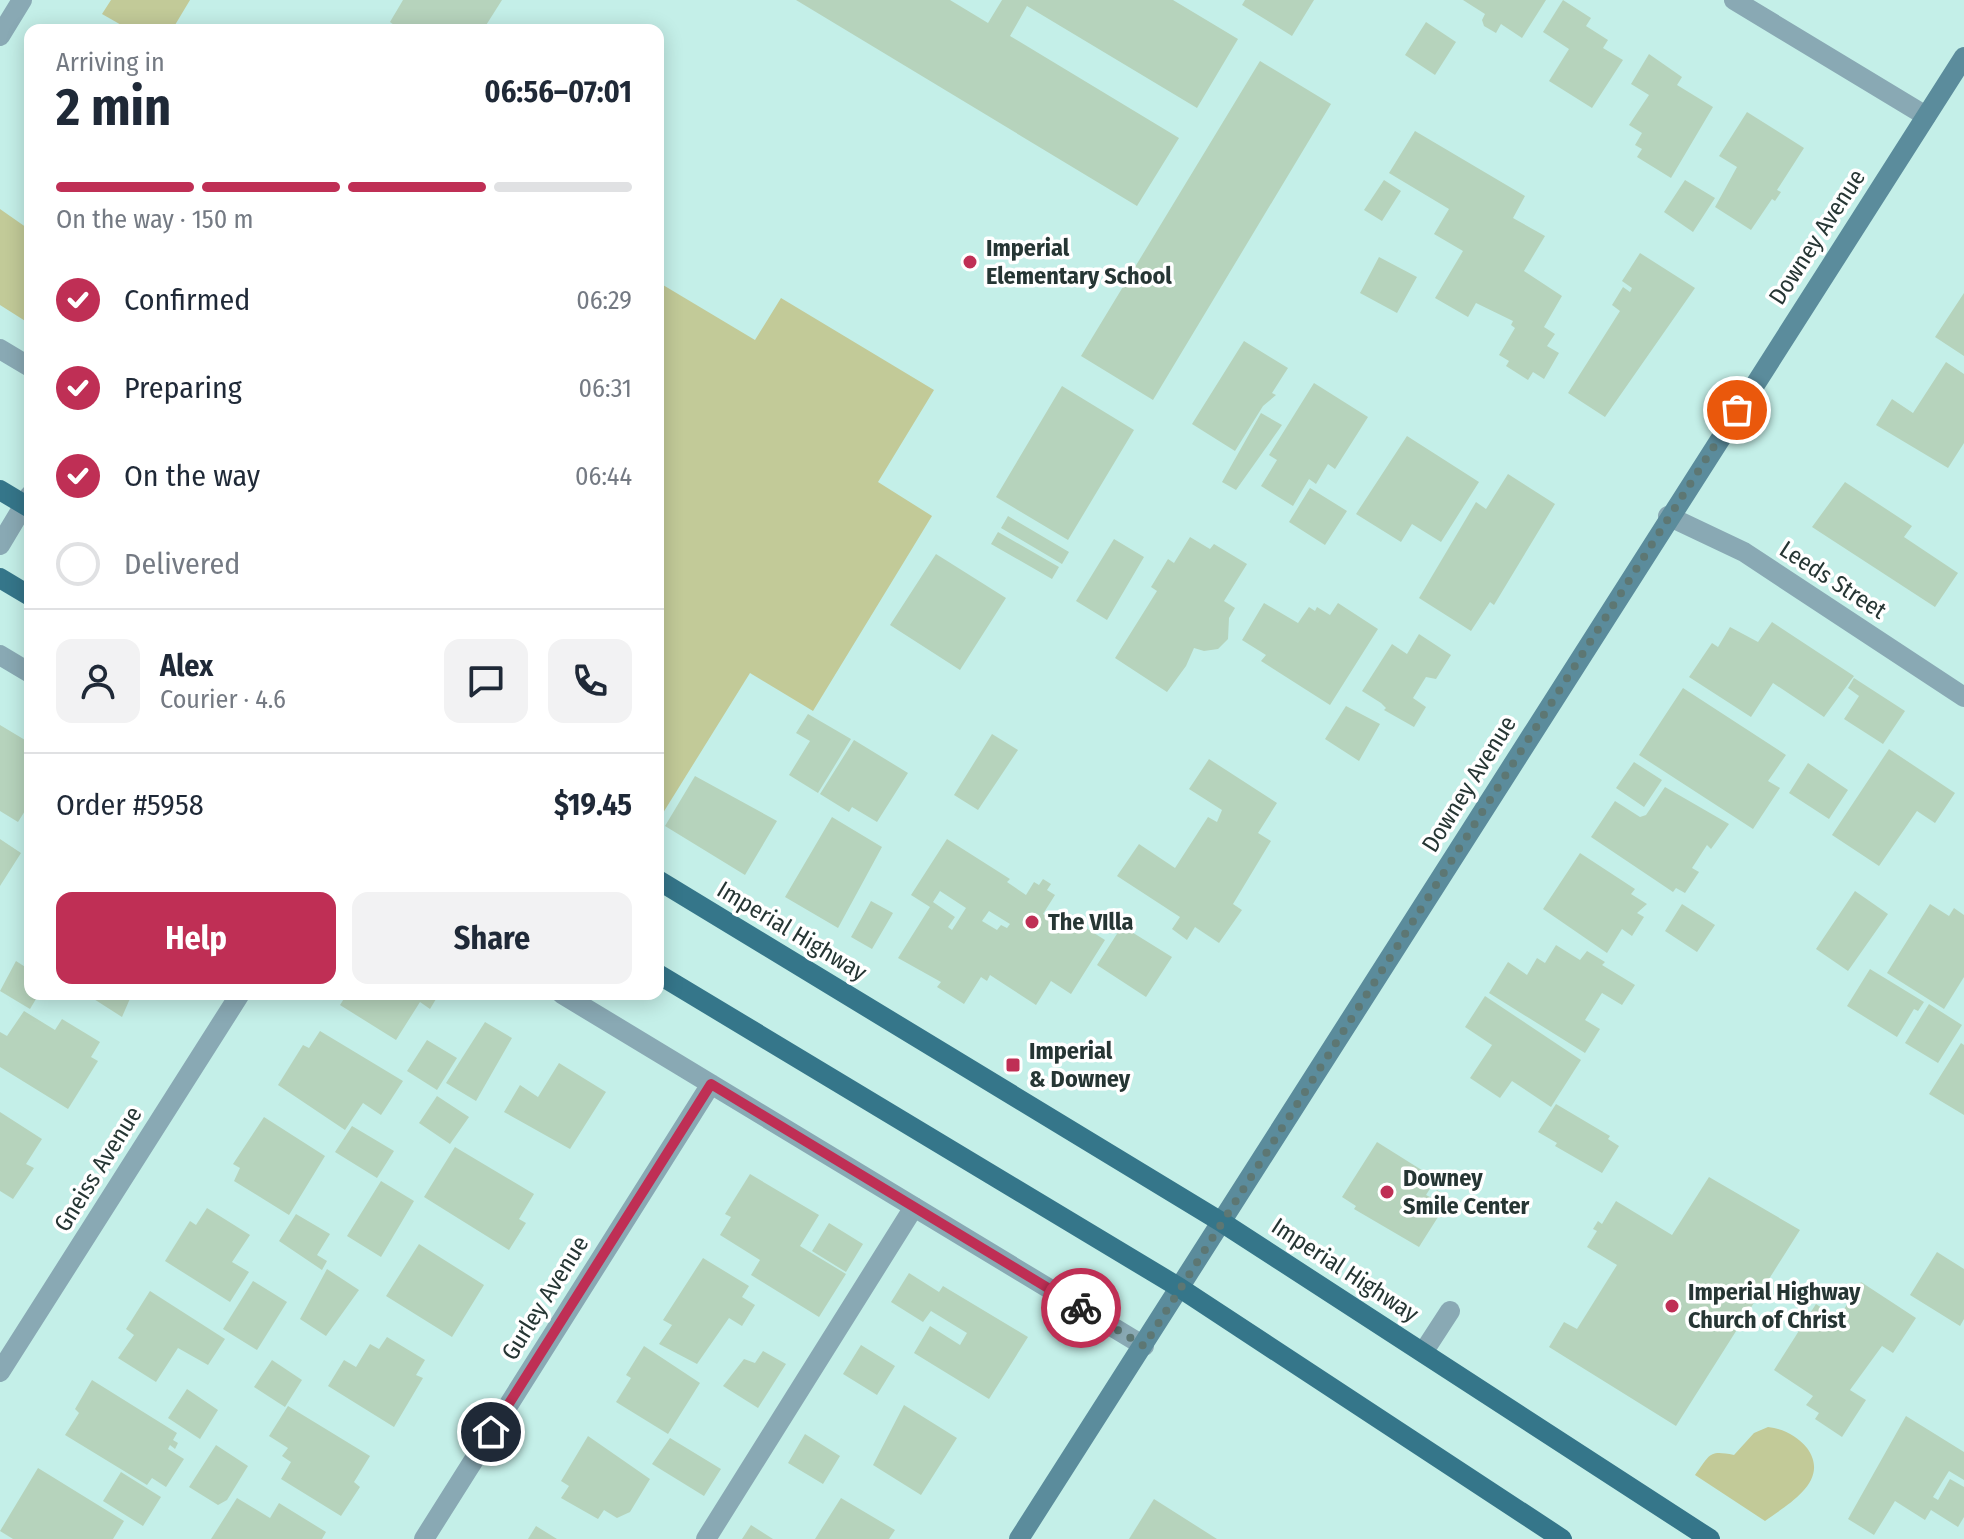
<!DOCTYPE html>
<meta charset="utf-8">
<style>
:root{--surface:#fff;--page:#f2f2f3;--text:#1f2937;--muted:#747a83;--line:#e0e1e3;--accent:#bf2f55}
body{margin:0;font-family:"Fira Sans Condensed",sans-serif;background:var(--page);color:var(--text);height:100vh;display:flex;flex-direction:column;font-size:30px;white-space:nowrap}
*{box-sizing:border-box;margin:0}
p{font-size:26px;color:var(--muted)}
.icon{flex:none;width:44px;height:44px;fill:none;stroke:currentColor;stroke-width:2;stroke-linecap:round;stroke-linejoin:round}
.map{position:relative;flex:1;overflow:hidden}
.panel{position:absolute;left:24px;top:24px;width:640px;height:976px;display:flex;flex-direction:column;background:var(--surface);border-radius:16px;box-shadow:0 4px 20px #0003}
.panel>*{flex:none}
.pin{position:absolute;display:grid;place-items:center;width:68px;height:68px;color:#fff;margin:-34px;border:4px solid #fff;border-radius:50%;box-shadow:0 2px 8px #0007}
.courier{position:absolute;display:grid;place-items:center;width:80px;height:80px;margin:-40px;border:6px solid #bf2f55;border-radius:50%;background:#fff;color:#222;box-shadow:0 2px 10px #0007}
.head em{font-style:normal;font-weight:700}
.head div{display:flex;flex-direction:column-reverse}
.head{display:flex;align-items:center;justify-content:space-between;height:136px;padding:0 32px}
h1{font-size:52px;font-weight:700;line-height:60px}
.bar{display:grid;grid-template-columns:repeat(4,1fr);gap:12px 8px;align-content:center;height:96px;padding:0 32px}
.bar i{height:10px;border-radius:6px;background:var(--line)}
.bar .active{background:var(--accent)}
.bar p{grid-column:span 4}
.line{display:flex;align-items:center;gap:20px;padding:0 32px;border-top:2px solid var(--line)}
.line div{flex:1}
.round{display:grid;place-items:center;flex:none;width:84px;height:84px;border-radius:16px;background:var(--page)}
ol{padding:0 32px;list-style:none}
li{display:flex;align-items:center;gap:24px;height:88px}
li p{margin-inline-start:auto}
li .icon{padding:8px;border-radius:50%;background:var(--accent);color:#fff;stroke-width:4}
li:last-child{color:var(--muted)}
li i{width:44px;height:44px;border:4px solid var(--line);border-radius:50%}
.button{display:flex;gap:16px;margin-top:auto;padding:16px 32px}
.button a{flex:1;height:92px;border-radius:16px;background:var(--accent);color:#fff;font-size:32px;font-weight:700;line-height:92px;text-align:center}
.button a+a{background:var(--page);color:var(--text)}
.map>svg:first-child{display:block}
</style>
<div class="map">
<svg width="1964" height="1539" viewBox="0 0 1964 1539">
<rect width="100%" height="100%" fill="#c4efe8"/>
<path fill="#c2ca98" d="M111,0H190L172,30H130L102,14Z
M0,209L30,230V324L0,305Z
M658,282L755,340L781,298L934,390L878,482L932,516L813,711L750,673L658,821Z
M1768,1427C1784,1429 1797,1436 1807,1448C1831,1481 1788,1504 1765,1521L1695,1475C1711,1454 1708,1450 1734,1455L1754,1433Z"/>
<path fill="#b6d3bc" fill-rule="evenodd" d="M403,0H502L483,30H390L394,25L390,22Z
M796,0H950L988,23L1002,0H1173L1238,39L1197,108L1027,6L1010,36L1179,138L1137,206Z
M1245,0H1314L1292,36L1242,5Z
M1463,0H1546L1522,38L1501,24L1496,33L1484,26L1482,20L1485,14Z
M1563,0L1591,18L1586,26L1608,40L1603,48L1623,60L1592,108L1549,81L1569,49L1543,32Z
M1426,22L1456,42L1435,75L1405,55Z
M1649,54L1682,77L1677,85L1713,107L1671,178L1637,157L1642,149L1635,145L1642,133L1629,125L1649,95L1631,84Z
M1260,61L1331,104L1153,400L1081,356Z
M1747,112L1804,148L1777,190L1781,192L1775,201L1772,199L1751,230L1715,207L1737,167L1719,156Z
M1415,131L1525,196L1513,218L1545,236L1524,271L1562,296L1544,327L1555,334L1547,346L1559,353L1544,379L1533,372L1528,380L1506,366L1509,361L1499,355L1515,328L1511,325L1513,321L1476,303L1468,317L1435,298L1463,251L1434,234L1449,209L1389,173Z
M1384,180L1401,191L1382,221L1364,210Z
M1685,180L1715,198L1693,232L1664,212Z
M1640,253L1695,288L1605,417L1568,393L1620,311L1612,305L1623,287L1630,292L1632,288L1622,281Z
M1379,257L1417,277L1397,313L1360,293Z
M1964,293V356L1935,337Z
M1244,341L1288,368L1272,393L1276,395L1263,406L1235,451L1192,424Z
M1946,362L1964,374V443L1948,468L1876,425L1892,399L1913,413Z
M1314,383L1368,417L1335,469L1328,464L1316,484L1309,479L1293,506L1261,486L1277,460L1269,455Z
M1062,386L1134,430L1068,540L996,497Z
M1261,413L1282,425L1236,490L1222,482Z
M1407,436L1479,482L1441,542L1412,524L1401,542L1356,514Z
M1508,474L1555,504L1494,605L1490,602L1471,631L1419,598L1476,502L1486,509Z
M1845,482L1912,526L1904,537L1958,573L1935,607L1812,527Z
M1310,488L1347,511L1325,545L1289,522Z
M1008,516L1069,552L1062,564L1001,528Z
M998,532L1059,567L1052,579L991,544Z
M1190,537L1210,549L1214,544L1247,564L1224,601L1235,608L1229,618L1228,639L1218,649L1204,651L1194,648L1186,666L1167,692L1115,658L1157,591L1151,587L1168,559L1174,563Z
M1114,539L1144,557L1107,620L1076,601Z
M936,554L1006,598L960,670L890,625Z
M1264,603L1298,623L1309,607L1315,611L1317,607L1330,615L1338,603L1378,629L1330,705L1261,661L1266,655L1242,640Z
M1772,622L1854,676L1824,717L1773,683L1751,717L1689,677L1712,643L1718,647L1730,627L1758,642Z
M1419,634L1451,655L1436,679L1426,677L1413,698L1426,707L1414,727L1384,710L1386,708L1381,703L1362,691L1392,644L1407,654Z
M1854,678L1905,711L1883,744L1844,719L1859,696L1848,688Z
M1683,688L1786,755L1768,781L1780,788L1753,829L1639,755Z
M1346,706L1380,724L1359,761L1325,739Z
M808,714L851,739L818,793L789,775L810,741L796,733Z
M0,725L30,743V803L18,822L0,811Z
M992,734L1018,750L978,810L954,795Z
M854,740L908,773L877,822L852,807L849,812L820,794Z
M1889,749L1955,793L1935,823L1917,811L1879,866L1832,835Z
M1209,759L1277,803L1258,833L1271,841L1233,904L1242,910L1219,943L1195,927L1187,940L1172,929L1180,917L1117,876L1139,844L1175,868L1208,817L1217,822L1222,810L1189,789Z
M1634,762L1662,780L1644,807L1616,788Z
M1808,763L1848,790L1829,819L1789,793Z
M695,776L777,821L745,875L665,826Z
M1665,787L1729,824L1711,849L1707,845L1692,868L1699,872L1685,893L1676,888L1673,892L1591,837L1615,801L1640,817L1646,815Z
M832,817L882,847L838,928L785,897Z
M0,839L21,853L0,886Z
M947,839L1010,879L1007,882L1026,895L1034,882L1039,885L1043,879L1051,884L1047,890L1055,895L1043,914L1061,926L1067,916L1105,940L1071,994L1051,981L1036,1005L990,975L987,981L981,977L964,1004L937,987L941,982L898,958L930,907L911,895ZM940,891L966,908L952,930L948,927L955,917L933,902ZM989,911L1010,924L1007,928L1001,925L997,930L982,921Z
M1580,853L1635,889L1631,894L1647,904L1637,913L1644,917L1632,936L1622,929L1607,953L1543,909Z
M1855,891L1888,914L1848,971L1816,949Z
M871,901L893,913L872,949L851,937Z
M1682,904L1715,925L1697,952L1665,931Z
M1930,904L1949,916L1954,908L1964,915V977L1944,1009L1887,973Z
M1122,926L1172,957L1146,997L1097,965Z
M1556,945L1580,960L1587,951L1605,962L1602,965L1635,985L1622,1005L1602,993L1585,1020L1600,1029L1585,1053L1489,993L1508,962L1527,975L1537,958L1545,963Z
M16,961L30,970V994H39L30,1009L0,991Z
M1870,969L1924,1002L1918,1011L1914,1009L1897,1037L1847,1006Z
M86,994H132L122,1017Z
M347,994H439L430,1009L420,1002L396,1040L340,1005Z
M1485,996L1581,1060L1551,1107L1512,1081L1500,1098L1470,1078L1492,1045L1465,1027Z
M1929,1004L1962,1025L1938,1063L1905,1043Z
M24,1011L55,1030L62,1019L100,1042L91,1057L98,1061L68,1109L0,1067V1032L7,1036Z
M485,1022L512,1038L476,1101L446,1083Z
M320,1031L403,1081L381,1115L363,1103L345,1130L278,1085L303,1045L309,1048Z
M427,1040L457,1058L437,1090L407,1071Z
M1961,1043L1964,1045V1115L1929,1094Z
M559,1063L606,1092L570,1149L504,1112L520,1085L538,1097Z
M437,1096L469,1117L450,1144L419,1123Z
M1556,1104L1610,1136L1608,1139L1619,1146L1602,1173L1555,1146L1557,1143L1538,1132Z
M0,1112L42,1139L26,1164L34,1168L13,1199L0,1191Z
M264,1117L325,1156L289,1215L234,1181L240,1168L233,1164Z
M352,1126L394,1151L377,1178L335,1152Z
M1377,1142L1436,1179L1426,1195L1432,1198L1437,1190L1450,1198L1419,1247L1354,1209L1356,1206L1342,1197Z
M455,1147L534,1194L519,1219L526,1223L509,1250L424,1197Z
M750,1174L819,1215L800,1246L846,1274L819,1317L751,1275L760,1260L720,1235L731,1217L725,1214Z
M1709,1177L1800,1230L1676,1426L1549,1347L1564,1322L1577,1329L1617,1265L1587,1247L1597,1231L1593,1229L1598,1221L1602,1224L1616,1201L1672,1235Z
M381,1181L414,1201L381,1257L347,1236Z
M207,1208L250,1235L232,1262L249,1272L230,1302L165,1261L190,1221L196,1225Z
M296,1214L330,1234L317,1255L327,1261L322,1270L279,1241Z
M829,1223L863,1244L846,1272L812,1251Z
M419,1244L484,1285L452,1337L386,1296Z
M1937,1252L1964,1269V1319L1960,1326L1910,1295Z
M703,1258L749,1286L742,1297L755,1305L742,1326L729,1318L697,1364L659,1344L672,1325L663,1320Z
M327,1269L359,1290L326,1336L300,1319Z
M909,1273L939,1292L943,1286L1028,1337L989,1399L914,1353L930,1326L960,1345L967,1333L931,1311L923,1322L891,1302Z
M253,1281L287,1302L257,1350L223,1329Z
M1861,1282L1916,1318L1893,1353L1882,1346L1850,1390L1866,1400L1842,1437L1815,1419L1819,1413L1806,1405L1813,1396L1774,1370L1816,1304L1838,1319Z
M150,1291L225,1339L208,1365L178,1348L156,1382L118,1358L134,1335L126,1329Z
M387,1337L425,1360L416,1375L423,1378L394,1427L328,1386L344,1360L356,1367L370,1344L379,1349Z
M861,1345L895,1366L877,1395L843,1374Z
M644,1346L700,1383L668,1434L616,1402L631,1378L626,1375Z
M763,1351L786,1364L758,1408L723,1386L744,1359L755,1363Z
M272,1360L302,1380L285,1407L254,1387Z
M92,1380L177,1433L173,1440L178,1443L175,1449L170,1445L168,1449L184,1459L166,1487L152,1478L147,1485L65,1435L79,1413L75,1409Z
M187,1389L218,1410L200,1439L168,1418Z
M904,1405L957,1438L921,1495L873,1465Z
M288,1406L370,1456L354,1482L360,1487L341,1516L281,1479L291,1462L282,1456L288,1448L269,1436Z
M1906,1416L1964,1452V1480L1949,1471L1933,1497L1938,1500L1950,1479L1964,1487V1517L1958,1527L1931,1510L1925,1520L1895,1501L1874,1535L1848,1519Z
M805,1434L840,1456L823,1484L788,1463Z
M588,1436L650,1479L630,1512L617,1518L604,1510L598,1519L561,1498L569,1486L561,1481Z
M670,1438L721,1469L704,1496L652,1464Z
M216,1445L248,1466L227,1500L218,1505L189,1487Z
M38,1468L124,1521L113,1539H13L0,1531Z
M121,1472L161,1497L143,1526L103,1501Z
M237,1498L270,1518L279,1503L326,1532L322,1539H211Z
M841,1498L895,1530L889,1539H815Z
M1154,1499L1217,1539H1129Z
M751,1525L773,1539H742Z
M536,1526L557,1539H528Z"/>
<g fill="none" stroke-linecap="round" stroke-linejoin="round">
<path stroke="#89a9b4" stroke-width="20" d="M0,36L22,0
M0,349L30,367
M0,545L30,495
M1424,1351L1450,1311
M706,1539L914,1207"/>
<path stroke="#89a9b4" stroke-width="20" d="M1734,0L1926,116
M1668,516L1744,552L1964,697
M0,655L30,673
M562,994L1144,1346
M0,1372L240,994
M424,1539L711,1084"/>
<path stroke="#5b8c9c" stroke-width="20" d="M1019,1539L1964,57"/>
<path stroke="#35768a" stroke-width="20" d="M0,490L30,508
M0,578L30,596
M658,880L1223,1223L1710,1539
M658,974L1180,1288L1562,1539"/>
</g>
<g fill="none" stroke-linecap="round" stroke-linejoin="round">
<path stroke="#5d7773" stroke-width="8" stroke-dasharray="0 14.4" d="M1081,1308L1144,1346L1737,410"/>
<path stroke="#bf2f55" stroke-width="10" d="M491,1432L711,1084L1081,1308"/>
</g>
<g fill="#bf2f55" stroke="#fff" stroke-width="3">
<circle cx="970" cy="262" r="8"/>
<circle cx="1032" cy="922" r="8"/>
<rect x="1005" y="1057" width="16" height="16" rx="4"/>
<circle cx="1387" cy="1192" r="8"/>
<circle cx="1672" cy="1306" r="8"/>
</g>
<g text-anchor="middle" stroke-width="7" stroke-linejoin="round" paint-order="stroke">
<g font-size="24" fill="#263634" stroke="#fff">
<text transform="translate(1817 237) rotate(-57)" y="8">Downey Avenue</text>
<text transform="translate(1833 580) rotate(33)" y="8">Leeds Street</text>
<text transform="translate(1469 784) rotate(-58)" y="8">Downey Avenue</text>
<text transform="translate(792 931) rotate(31)" y="8">Imperial Highway</text>
<text transform="translate(98 1169) rotate(-58)" y="8">Gneiss Avenue</text>
<text transform="translate(1345 1270) rotate(33)" y="8">Imperial Highway</text>
<text transform="translate(545 1298) rotate(-58)" y="8">Gurley Avenue</text>
</g>
<g font-size="24" font-weight="bold" fill="#263634" stroke="#fff" text-anchor="start">
<text x="986" y="256">Imperial<tspan x="986" dy="28">Elementary School</tspan></text>
<text x="1048" y="930">The VIlla</text>
<text x="1029" y="1059">Imperial<tspan x="1029" dy="28">&amp; Downey</tspan></text>
<text x="1403" y="1186">Downey<tspan x="1403" dy="28">Smile Center</tspan></text>
<text x="1688" y="1300">Imperial Highway<tspan x="1688" dy="28">Church of Christ</tspan></text>
</g>
</g>
</svg>
<div class="pin" style="left:1737px;top:410px;background:#ea580c"><svg class="icon" aria-label="bag" viewBox="0 0 24 24"><path d="M5 8h14l-1 12H6zM9 8a3 3 0 0 1 6 0"/></svg></div>
<div class="pin" style="left:491px;top:1432px;background:#1f2937"><svg class="icon" aria-label="home" viewBox="0 0 24 24"><path d="M3 11l9-7 9 7M6 9v11h12V9"/></svg></div>
<div class="courier" style="left:1081px;top:1308px"><svg class="icon" aria-label="bike" viewBox="0 0 24 24"><circle cx="6" cy="16" r="4"/><circle cx="18" cy="16" r="4"/><path d="M6 16l4-8h5l3 8M10 8l3 8H6M13 5h3"/></svg></div>
<section class="panel">
<div class="head"><div><h1>2 min</h1><p>Arriving in</p></div><em>06:56–07:01</em></div>
<div class="bar"><i class="active"></i><i class="active"></i><i class="active"></i><i></i><p>On the way · 150 m</p></div>
<ol>
<li><svg class="icon" aria-label="check" viewBox="0 0 24 24"><path d="M5 12l5 5 9-10"/></svg>Confirmed<p>06:29</p></li>
<li><svg class="icon" aria-label="check" viewBox="0 0 24 24"><path d="M5 12l5 5 9-10"/></svg>Preparing<p>06:31</p></li>
<li><svg class="icon" aria-label="check" viewBox="0 0 24 24"><path d="M5 12l5 5 9-10"/></svg>On the way<p>06:44</p></li>
<li><i></i>Delivered</li>
</ol>
<div class="line" style="height:144px"><a class="round"><svg class="icon" aria-label="person" viewBox="0 0 24 24"><circle cx="12" cy="8" r="4"/><path d="M4 21q1-7 8-7t8 7"/></svg></a><div><b>Alex</b><p>Courier · 4.6</p></div><a class="round"><svg class="icon" aria-label="chat" viewBox="0 0 24 24"><path d="M4 5h16v11H9l-5 4z"/></svg></a><a class="round"><svg class="icon" aria-label="phone" viewBox="0 0 24 24"><path d="M5 4h4l2 5-3 2q2 4 5 5l2-3 5 2v4C11 20 4 13 5 4z"/></svg></a></div>
<div class="line" style="height:104px"><div>Order #5958</div><b>$19.45</b></div>
<div class="button"><a>Help</a><a>Share</a></div>
</section>
</div>
